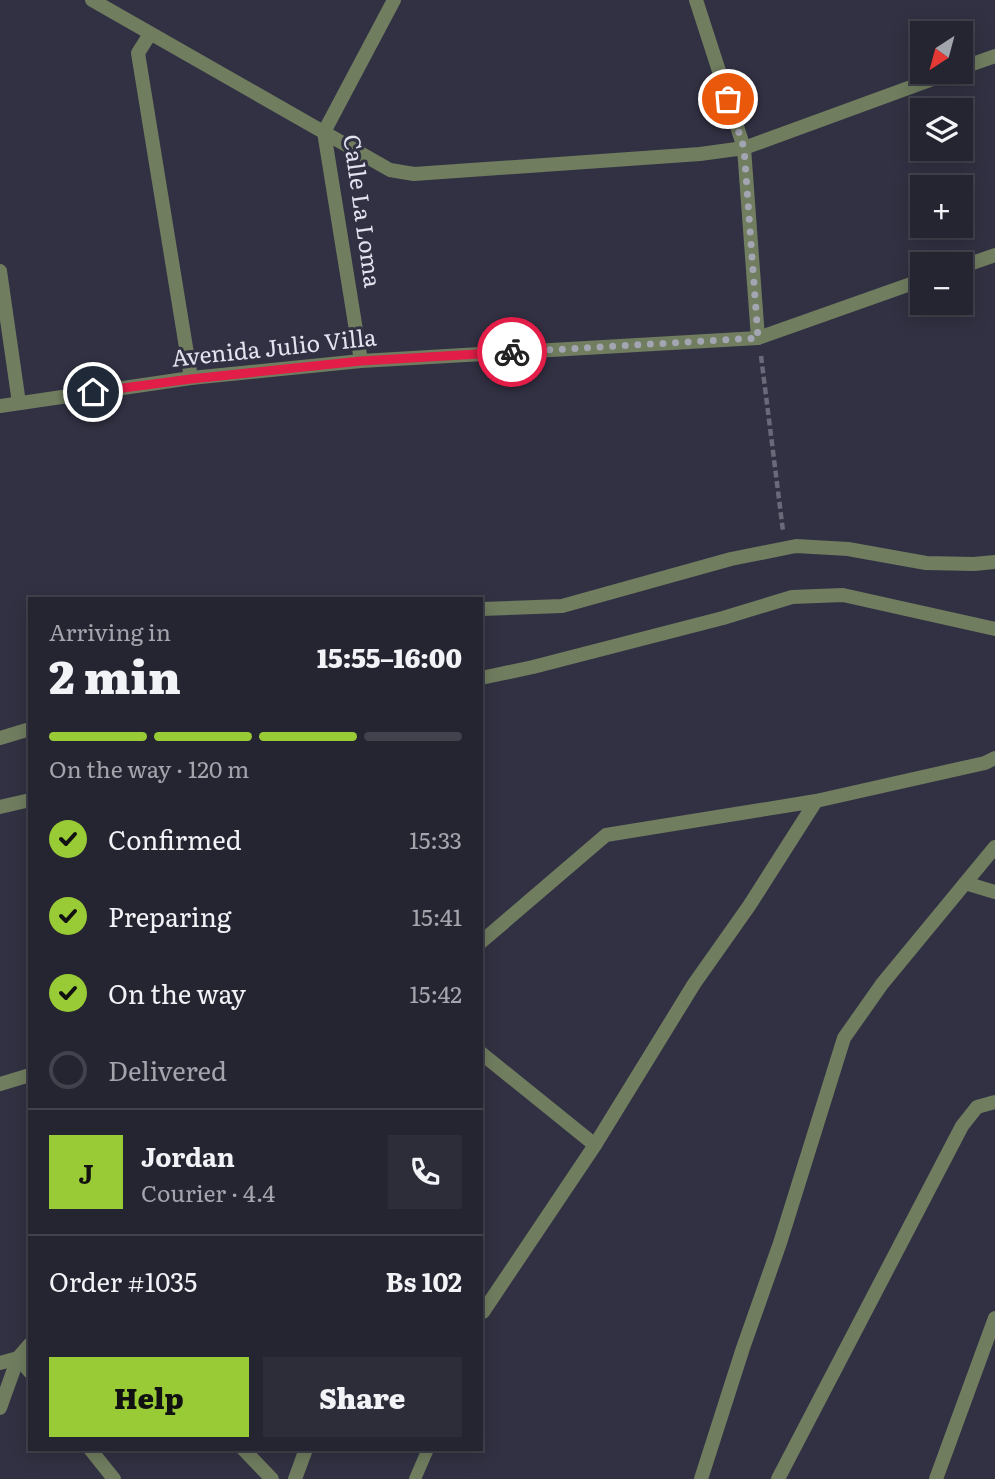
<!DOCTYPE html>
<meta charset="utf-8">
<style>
:root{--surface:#252532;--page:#2d2d3a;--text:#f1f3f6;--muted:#a3a5ac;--line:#42424d;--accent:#99cb36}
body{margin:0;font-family:Literata,serif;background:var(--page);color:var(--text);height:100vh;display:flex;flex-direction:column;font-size:26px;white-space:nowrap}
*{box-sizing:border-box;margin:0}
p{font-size:23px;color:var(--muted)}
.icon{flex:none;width:38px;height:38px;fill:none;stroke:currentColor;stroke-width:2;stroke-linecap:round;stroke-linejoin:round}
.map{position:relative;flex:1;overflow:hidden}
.panel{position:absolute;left:28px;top:597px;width:455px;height:854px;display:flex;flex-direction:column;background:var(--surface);border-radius:0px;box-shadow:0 4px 18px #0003,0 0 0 2px var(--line)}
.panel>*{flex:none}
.needle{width:46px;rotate:216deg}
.fabs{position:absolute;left:910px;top:21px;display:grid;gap:14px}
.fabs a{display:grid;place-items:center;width:63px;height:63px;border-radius:0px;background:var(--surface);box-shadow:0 4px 18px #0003,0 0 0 2px var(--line);font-size:35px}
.pin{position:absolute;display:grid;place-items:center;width:60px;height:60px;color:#fff;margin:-30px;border:4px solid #fff;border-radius:50%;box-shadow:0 2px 7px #0007}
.courier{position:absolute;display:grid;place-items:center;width:70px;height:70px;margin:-35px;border:5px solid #e11d48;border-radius:50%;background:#fff;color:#222;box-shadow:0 2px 9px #0007}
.headline em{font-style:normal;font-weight:800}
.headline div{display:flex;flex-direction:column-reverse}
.headline{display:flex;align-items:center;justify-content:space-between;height:119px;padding:0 21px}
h1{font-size:46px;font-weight:800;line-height:52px}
.bar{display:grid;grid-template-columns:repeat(4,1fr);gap:10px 7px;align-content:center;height:84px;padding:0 21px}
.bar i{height:9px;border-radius:5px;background:var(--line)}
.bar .active{background:var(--accent)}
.bar p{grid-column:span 4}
.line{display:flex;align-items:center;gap:18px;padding:0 21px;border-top:2px solid var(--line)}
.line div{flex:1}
.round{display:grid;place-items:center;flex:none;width:74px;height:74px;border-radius:0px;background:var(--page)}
ol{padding:0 21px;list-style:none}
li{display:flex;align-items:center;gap:21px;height:77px}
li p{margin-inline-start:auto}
li .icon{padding:7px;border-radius:50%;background:var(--accent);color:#111;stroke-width:4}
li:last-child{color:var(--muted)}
li i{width:38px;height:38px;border:4px solid var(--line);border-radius:50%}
.cta{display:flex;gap:14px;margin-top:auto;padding:14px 21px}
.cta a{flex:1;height:80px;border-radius:0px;background:var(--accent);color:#111;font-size:28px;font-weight:800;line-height:80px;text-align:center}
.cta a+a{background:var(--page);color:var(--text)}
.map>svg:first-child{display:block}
</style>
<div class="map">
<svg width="995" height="1479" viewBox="0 0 995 1479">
<rect width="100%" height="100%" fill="#313143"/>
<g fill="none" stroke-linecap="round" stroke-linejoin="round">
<path stroke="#696979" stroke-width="4.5" stroke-dasharray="7 3.5" stroke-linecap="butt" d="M761,356L783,531"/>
<path stroke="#707d5f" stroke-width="12" d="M415,1479L428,1449"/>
<path stroke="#707d5f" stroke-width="14" d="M92,0L390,170L414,174L700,154L744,148L952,72
M696,0L744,148L758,338
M150,34L138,53L191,378
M961,68L995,56
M0,271L19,403
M361,361L324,132L394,0
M481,609L562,606L731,559L796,546L848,549L926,563L974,564L995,562
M481,678L533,667L723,618L792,597L843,595L995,629
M0,738L30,729
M0,807L30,800
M965,883L995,892
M481,942L606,835L816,801L985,763L995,758
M481,1053L595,1145
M481,1311L483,1312L595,1145L694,984L749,906L816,801
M0,1363L18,1358L30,1372
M90,1449L114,1479
M243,1449L272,1479
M295,1479L306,1449
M701,1479L743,1348L780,1243L844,1038L882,984L995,847
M778,1479L962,1126L977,1107L995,1102
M936,1479L995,1318"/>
<path stroke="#707d5f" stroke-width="14" d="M961,267L995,255
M0,406L191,378L361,361L758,338L922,280
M0,1084L30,1075
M0,1408L18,1358L30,1344"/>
</g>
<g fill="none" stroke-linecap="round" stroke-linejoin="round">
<path stroke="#a4a5b3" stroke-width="7" stroke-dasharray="0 12.6" d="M512,352L758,338L744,148L728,99"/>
<path stroke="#e11d48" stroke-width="9" d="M93,392L191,379L361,361L512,352"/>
</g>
<g text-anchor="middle" stroke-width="6" stroke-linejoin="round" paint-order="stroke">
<g font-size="23" fill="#e2e3ef" stroke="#313143">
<text transform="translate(362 211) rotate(82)" y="8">Calle La Loma</text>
<text transform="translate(274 348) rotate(-6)" y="8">Avenida Julio Villa</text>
</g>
</g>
</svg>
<div class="fabs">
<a><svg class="needle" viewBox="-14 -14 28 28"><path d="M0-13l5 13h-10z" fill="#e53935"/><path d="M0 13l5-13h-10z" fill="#a3a5ac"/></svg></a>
<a><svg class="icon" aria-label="layers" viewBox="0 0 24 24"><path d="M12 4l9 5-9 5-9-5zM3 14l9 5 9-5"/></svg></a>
<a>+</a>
<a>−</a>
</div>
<div class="pin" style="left:728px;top:99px;background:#ea580c"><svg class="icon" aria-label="bag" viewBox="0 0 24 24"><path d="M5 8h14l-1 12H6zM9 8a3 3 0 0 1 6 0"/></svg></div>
<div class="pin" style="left:93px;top:392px;background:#1f2937"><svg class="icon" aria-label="home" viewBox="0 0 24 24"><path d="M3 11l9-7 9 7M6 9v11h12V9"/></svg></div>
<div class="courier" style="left:512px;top:352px"><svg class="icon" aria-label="bike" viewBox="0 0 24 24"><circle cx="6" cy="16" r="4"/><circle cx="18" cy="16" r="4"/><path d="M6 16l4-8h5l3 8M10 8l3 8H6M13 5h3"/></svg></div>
<section class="panel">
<div class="headline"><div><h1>2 min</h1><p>Arriving in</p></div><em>15:55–16:00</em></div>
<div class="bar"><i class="active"></i><i class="active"></i><i class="active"></i><i></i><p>On the way · 120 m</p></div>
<ol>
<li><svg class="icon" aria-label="check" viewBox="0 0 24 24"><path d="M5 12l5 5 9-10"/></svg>Confirmed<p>15:33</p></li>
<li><svg class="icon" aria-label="check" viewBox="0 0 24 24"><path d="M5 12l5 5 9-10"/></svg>Preparing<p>15:41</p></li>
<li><svg class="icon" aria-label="check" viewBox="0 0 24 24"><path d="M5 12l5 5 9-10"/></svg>On the way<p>15:42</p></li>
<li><i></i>Delivered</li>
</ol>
<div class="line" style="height:126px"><b class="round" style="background:var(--accent);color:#111">J</b><div><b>Jordan</b><p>Courier · 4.4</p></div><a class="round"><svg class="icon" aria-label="phone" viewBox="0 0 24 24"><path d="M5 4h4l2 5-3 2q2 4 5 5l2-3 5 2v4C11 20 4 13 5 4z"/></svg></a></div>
<div class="line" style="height:91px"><div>Order #1035</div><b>Bs 102</b></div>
<div class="cta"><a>Help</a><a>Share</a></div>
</section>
</div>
